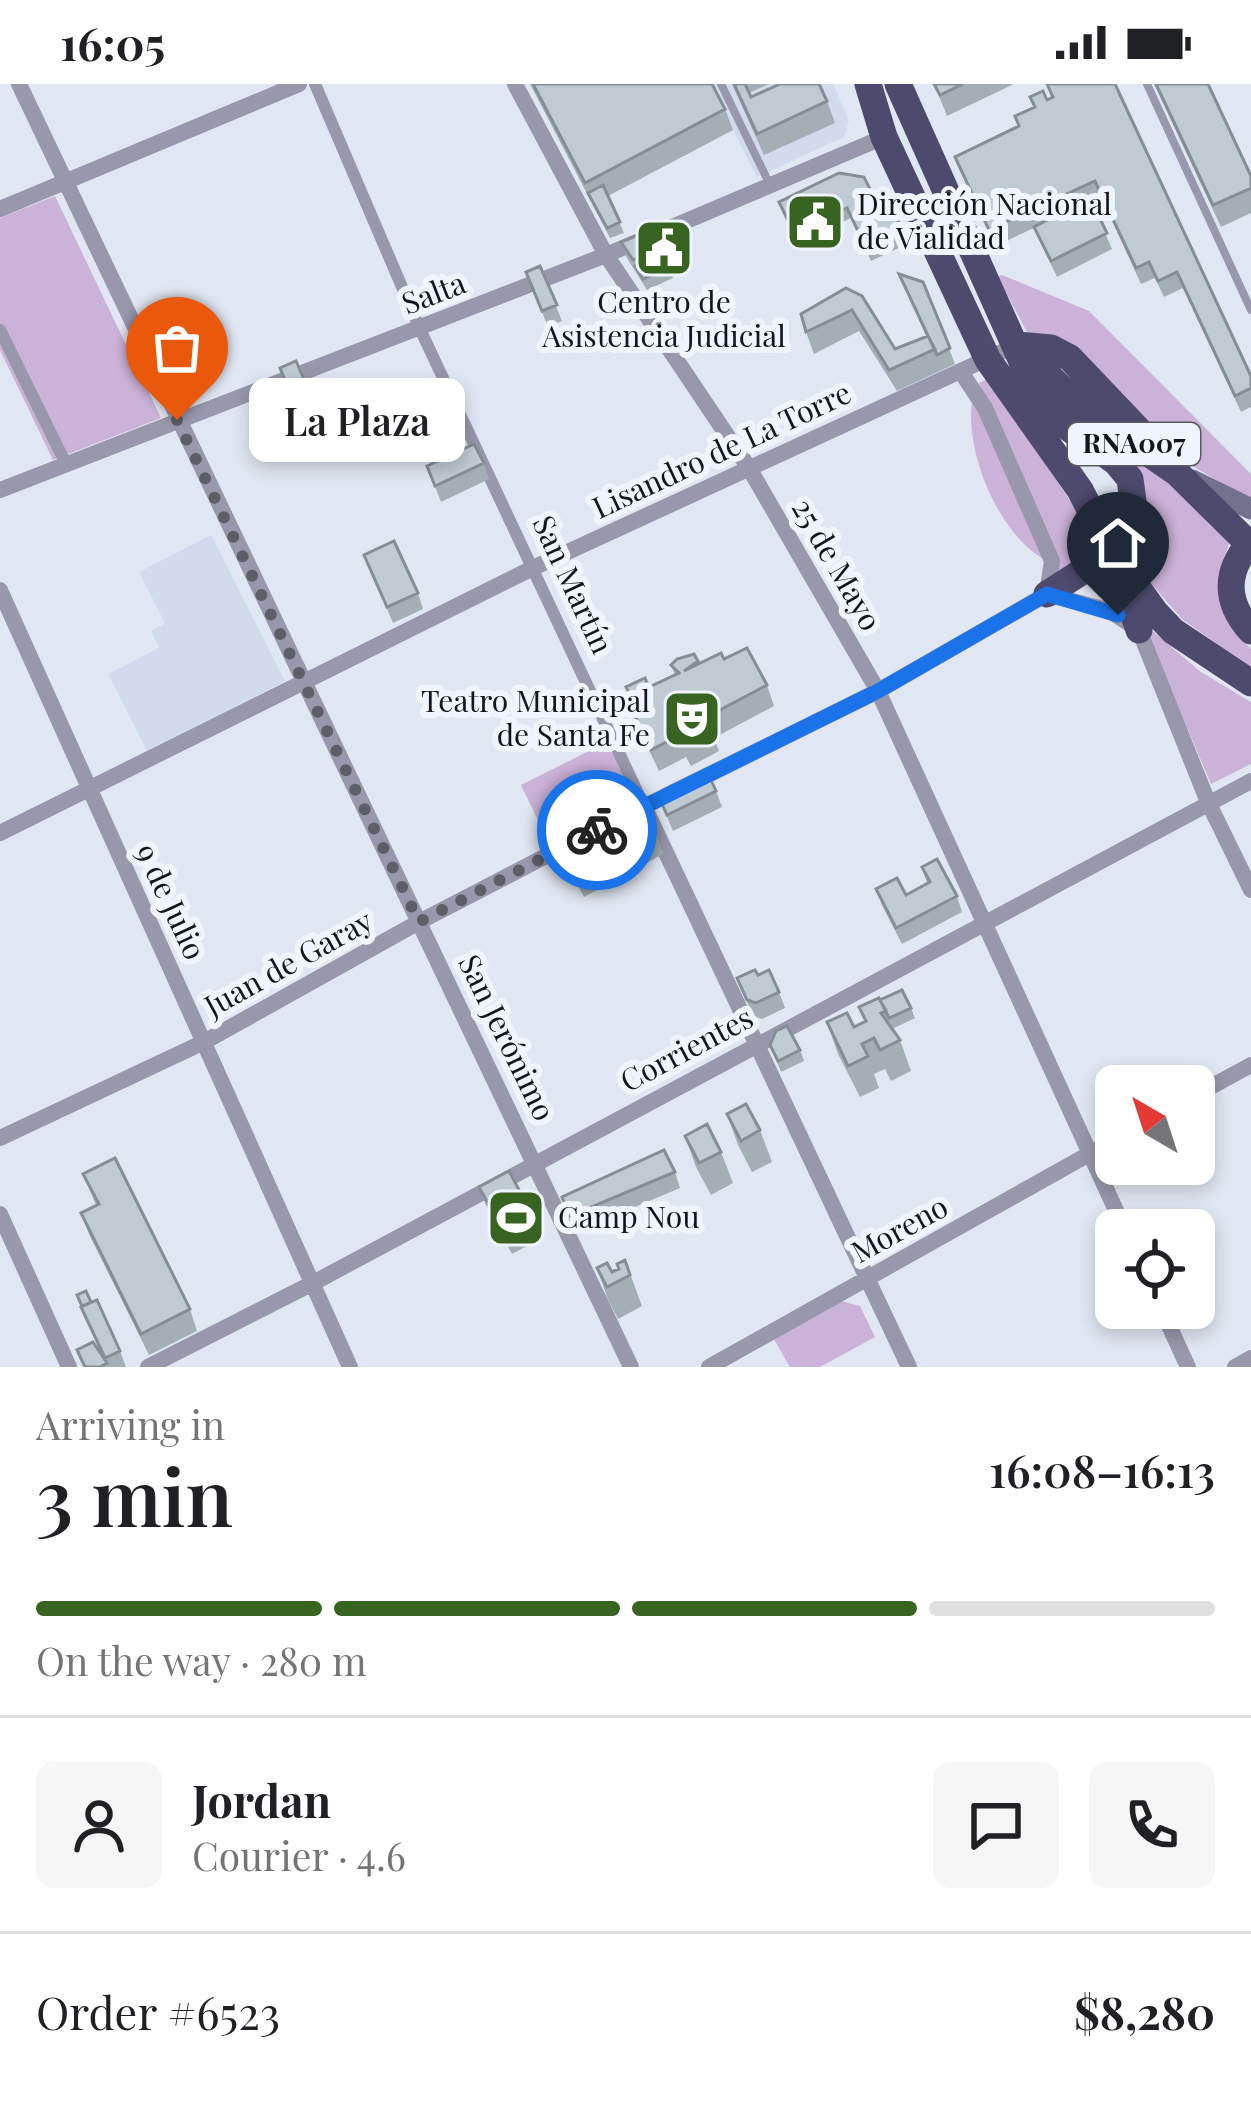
<!DOCTYPE html>
<meta charset="utf-8">
<style>
:root{--surface:#fff;--page:#f6f6f6;--text:#202124;--muted:#757577;--line:#e0e0e0;--accent:#386421}
body{margin:0;font-family:"Playfair Display",serif;background:var(--page);color:var(--text);height:100vh;display:flex;flex-direction:column;font-size:45px;white-space:nowrap}
*{box-sizing:border-box;margin:0}
p{font-size:39px;color:var(--muted)}
.icon{flex:none;width:66px;height:66px;fill:none;stroke:currentColor;stroke-width:2;stroke-linecap:round;stroke-linejoin:round}
.map{position:relative;height:1283px;overflow:hidden}
.sheet{display:flex;flex-direction:column;background:var(--surface);flex:1}
.sheet>*{flex:none}
.needle{width:78px;rotate:321deg}
.tools{position:absolute;left:1095px;top:981px;display:grid;gap:24px}
.tools a{display:grid;place-items:center;width:120px;height:120px;border-radius:18px;background:var(--surface);box-shadow:0 6px 18px #0003;font-size:60px}
.pin{position:absolute;display:grid;place-items:center;width:102px;height:102px;color:#fff;margin:-123px -51px;border-radius:50% 50% 50% 0;rotate:-45deg;box-shadow:0 0 12px #0007}
.pin .icon{rotate:45deg}
.courier{position:absolute;display:grid;place-items:center;width:120px;height:120px;margin:-60px;border:9px solid #1a73e8;border-radius:50%;background:#fff;color:#222;box-shadow:0 3px 15px #0007}
.bubble{position:absolute;height:84px;border-radius:18px;background:var(--surface);box-shadow:0 6px 18px #0003;font-size:39px;font-weight:600;line-height:84px;text-align:center}
.summary em{font-style:normal;font-weight:600}
.summary div{display:flex;flex-direction:column-reverse}
.summary{display:flex;align-items:center;justify-content:space-between;height:204px;padding:0 36px}
h1{font-size:78px;font-weight:600;line-height:90px}
.bar{display:grid;grid-template-columns:repeat(4,1fr);gap:18px 12px;align-content:center;height:144px;padding:0 36px}
.bar i{height:15px;border-radius:9px;background:var(--line)}
.bar .current{background:var(--accent)}
.bar p{grid-column:span 4}
.line{display:flex;align-items:center;gap:30px;padding:0 36px;border-top:3px solid var(--line)}
.line div{flex:1}
.round{display:grid;place-items:center;flex:none;width:126px;height:126px;border-radius:18px;background:var(--page)}
.status{display:flex;justify-content:space-between;align-items:center;height:84px;padding:0 60px;background:var(--surface);direction:ltr}
.status svg{height:33px;fill:currentColor}
.map>svg:first-child{display:block}
</style>
<div class="status"><b>16:05</b><svg viewBox="0 0 49 12"><path d="M0 12V9h3v3zM5 12V6h3v6zM10 12V3h3v9zM15 12V0h3v12zM26 1h20v11H26zM47 4h2v5h-2z"/></svg></div>
<div class="map">
<svg width="1251" height="1283" viewBox="0 0 1251 1283">
<rect width="100%" height="100%" fill="#e1e7f2"/>
<path fill="#d1dbec" d="M709,0H833L849,36L844,53L757,93Z
M211,451L285,597L147,667L108,590L159,564L151,547L165,539L139,488Z"/>
<path fill="#cbb2d8" d="M55,112L161,334L53,376L0,266V134Z
M1002,191L1089,227L1251,390V417L1191,381L1130,324L1028,250L998,193Z
M989,294L1082,435L1097,469L1059,489L979,299Z
M973,314L1050,478C1000,457 962,363 973,314Z
M1078,340L1171,396L1231,456C1209,504 1218,526 1251,565V585L1182,535L1133,479L1132,468L1147,420Z
M1142,538L1201,588L1251,618V680L1211,700Z
M611,656L641,720L552,765L521,701Z
M837,1216L860,1222L875,1253L820,1283H790L772,1252Z"/>
<g fill="none" stroke-linecap="round" stroke-linejoin="round">
<path stroke="#9897ab" stroke-width="8" d="M721,0L770,101
M1147,0L1251,226"/>
<path stroke="#9897ab" stroke-width="12" d="M315,0L420,245L644,722
M0,246L66,380"/>
<path stroke="#9897ab" stroke-width="16" d="M19,0L631,1283
M515,0L606,171L749,384L878,607L1125,1146
M0,125L299,0
M961,288L985,324L1052,477L1047,509
M0,406L606,171L884,53
M0,506L350,1283
M1047,510L1110,527L1139,546L1208,718L1251,806
M644,722L909,1283
M623,733L878,607L1047,510
M0,749L535,483L1017,261
M1194,1012L1251,981
M0,1054L204,958L419,838L579,755
M0,1130L69,1283
M1161,1224L1188,1283
M148,1283L313,1199L1251,697
M709,1283L1116,1055
M1235,1283L1251,1274"/>
<path stroke="#73718e" stroke-width="21" d="M1192,396L1251,425"/>
<path stroke="#4e4a6e" stroke-width="27" d="M868,0L884,53L988,276L1080,406L1113,470L1155,528L1173,547L1251,599
M898,0L1032,300L1070,345L1116,378L1130,395L1135,432L1122,462L1047,510
M1017,261L1051,264L1070,274L1149,357
M1031,275L1080,322L1177,389L1251,462
M1251,457C1225,487 1224,517 1251,547
M1124,503L1139,546"/>
</g>
<path fill="#a4aeb5" d="M530,0H712L725,25L733,46L608,112L624,149L610,154Z
M732,0H769L749,9L751,13L827,17L835,39L764,71Z
M934,0H1012V1L947,32Z
M1047,0L1251,292V323L1241,328L1183,204L1164,213L1155,194L1141,200L1101,113L1091,117L1112,165L1057,193L1034,144L995,162L955,73L1018,43L1015,32L1034,23L1030,13L1047,16L1052,14Z
M1154,0H1208L1251,92V129L1221,143Z
M876,117L904,149L907,160L871,177L851,134L797,160L779,118Z
M668,139L682,174L668,180L673,194L647,206L627,174L621,158Z
M540,182L562,237L548,243L526,188Z
M899,190L923,198L955,280L897,307L859,247L814,270L806,248L846,204L895,265L926,252Z
M280,284L309,307L317,329L301,336Z
M484,379L489,395L441,418L427,382Z
M364,471L418,509L423,525L393,539Z
M724,575L767,601L774,622L714,654L719,667L691,682L686,673L659,687L635,637L627,615L630,614L626,603H649L675,591L671,581L699,580Z
M716,707L722,723L673,747L660,716Z
M656,749L663,770L584,813L563,774L556,753Z
M922,783L957,812L962,828L902,860L882,821L876,805L906,811L927,799Z
M758,891L779,908L785,924L762,935L753,932L737,894Z
M859,923L911,924L915,934L892,945L900,956L911,987L891,997L885,985L874,990L879,1004L860,1013L838,970L827,938L854,943L865,938Z
M770,961L800,966L804,977L781,988Z
M727,1030L760,1046L772,1078L752,1088L738,1061Z
M685,1052L721,1068L733,1099L711,1111L696,1083Z
M675,1088L680,1104L576,1148L562,1113Z
M83,1090L190,1225L197,1247L149,1271L89,1150L81,1129L96,1121Z
M479,1103L536,1138L542,1154L512,1170L485,1119Z
M625,1176L642,1222L618,1235L608,1216L597,1184L612,1188L619,1185Z
M77,1211L120,1267L126,1283H84L77,1266L103,1273Z"/>
<path fill="#bfcad2" stroke="#868d93" stroke-width="3" d="M533,0H712L725,25L585,99Z
M734,0H745L751,13L780,0H819L827,17L757,50Z
M934,0H963L940,11Z
M1047,0H1115L1251,292V304L1235,312L1177,188L1158,197L1149,178L1136,184L1095,97L989,146L955,73L1019,42L1015,32L1035,23L1030,13L1043,7L1047,16L1053,13Z
M1156,0H1208L1251,92V104L1213,121Z
M839,89L864,93L876,117L880,115L889,134L895,131L904,149L867,166L847,124L794,149L779,118Z
M603,101L620,138L607,144L588,109Z
M1090,114L1107,149L1051,177L1034,143Z
M668,139L676,158L633,176L621,158Z
M664,169L669,183L643,195L635,182Z
M540,182L557,221L542,227L526,188Z
M899,190L923,198L950,264L937,271Z
M846,204L862,212L895,265L928,252L935,265L889,286L852,226L806,248L801,230Z
M296,277L309,307L293,315L280,284Z
M474,360L484,379L435,402L427,382Z
M394,457L418,509L387,523L364,471Z
M747,564L767,601L705,634L711,646L683,661L678,652L651,666L627,615L631,613L626,603L645,594L649,603L679,589L671,581L677,575L694,570L698,577L684,587L721,569L724,575Z
M706,685L716,707L667,731L660,716L663,706Z
M635,711L656,749L576,792L556,753Z
M937,775L957,812L896,844L876,805L897,794L906,811L930,798L922,783Z
M755,886L758,891L769,886L779,908L756,919L747,916L737,894Z
M902,906L911,924L889,934L880,916Z
M879,914L886,927L881,929L900,956L880,966L874,954L862,960L868,972L848,982L827,938L847,929L854,943L866,937L859,923Z
M787,942L800,966L778,977L770,961L776,947Z
M746,1020L760,1046L741,1057L727,1030Z
M707,1040L721,1068L699,1079L685,1052Z
M664,1066L675,1088L570,1132L562,1113Z
M115,1074L190,1225L141,1250L81,1129L99,1120L83,1090Z
M509,1087L536,1138L507,1154L479,1103Z
M625,1176L630,1191L607,1203L597,1184L607,1179L612,1188L619,1185L617,1180Z
M86,1207L91,1218L82,1222L77,1211Z
M97,1216L120,1267L105,1274L81,1223Z
M93,1258L107,1279L100,1283H85L77,1266Z"/>
<g fill="none" stroke-linecap="round" stroke-linejoin="round">
<path stroke="#5c5f66" stroke-width="12" stroke-dasharray="0 21.6" d="M177,336L419,838L597,746"/>
<path stroke="#1a73e8" stroke-width="15" d="M597,746L878,607L1047,510L1118,531"/>
</g>
<defs>
<symbol id="civic-square" viewBox="-11 -11 22 22"><rect x="-9" y="-9" width="18" height="18" rx="4" fill="#386421" stroke="#eff4fd"/><path d="M-.6-6.5H3V-4.5H.6V-3L4-1V1h2V6H-6V1h2V-1L-.6-3ZM-1.2 2.5V6h2.4V2.5Z" fill="#fff"/></symbol>
<symbol id="theatre-square" viewBox="-11 -11 22 22"><rect x="-9" y="-9" width="18" height="18" rx="4" fill="#386421" stroke="#eff4fd"/><path d="M-5-5.5Q0-4 5-5.5V0Q5 5 0 6Q-5 5-5 0ZM-3.3-2.5H-1v1.5H-3.3ZM1-2.5H3.3v1.5H1ZM-2.8 1Q0 5.5 2.8 1Z" fill="#fff"/></symbol>
<symbol id="stadium-square" viewBox="-11 -11 22 22"><rect x="-9" y="-9" width="18" height="18" rx="4" fill="#386421" stroke="#eff4fd"/><path d="M0-5a6.5 5 0 1 0 0 10a6.5 5 0 1 0 0-10ZM-3.5-1.8h7v3.6h-7Z" fill="#fff"/></symbol>
</defs>
<g fill-rule="evenodd">
<use href="#civic-square" x="782" y="105" width="66" height="66"/>
<use href="#civic-square" x="631" y="131" width="66" height="66"/>
<use href="#theatre-square" x="659" y="602" width="66" height="66"/>
<use href="#stadium-square" x="483" y="1101" width="66" height="66"/>
</g>
<g text-anchor="middle" stroke-width="12" stroke-linejoin="round" paint-order="stroke">
<rect fill="#eff4fd" stroke="#56595e" stroke-width="3" x="1068" y="339" width="132" height="42" rx="9"/>
<g font-size="27" font-weight="bold" fill="#14161a">
<text x="1134" y="369">RNA007</text>
</g>
<g font-size="30" fill="#14161a" stroke="#eff4fd" text-anchor="start">
<text x="857" y="131">Dirección Nacional<tspan x="857" dy="34">de Vialidad</tspan></text>
<text x="664" y="229" text-anchor="middle">Centro de<tspan x="664" dy="34">Asistencia Judicial</tspan></text>
<text x="650" y="628" text-anchor="end">Teatro Municipal<tspan x="650" dy="34">de Santa Fe</tspan></text>
<text x="558" y="1144">Camp Nou</text>
</g>
<g font-size="30" fill="#14161a" stroke="#eff4fd">
<text transform="translate(434 210) rotate(-21)" y="10">Salta</text>
<text transform="translate(722 367) rotate(-25)" y="10">Lisandro de La Torre</text>
<text transform="translate(836 481) rotate(60)" y="10">25 de Mayo</text>
<text transform="translate(572 501) rotate(65)" y="10">San Martín</text>
<text transform="translate(170 818) rotate(65)" y="10">9 de Julio</text>
<text transform="translate(289 880) rotate(-29)" y="10">Juan de Garay</text>
<text transform="translate(506 954) rotate(64)" y="10">San Jerónimo</text>
<text transform="translate(687 966) rotate(-28)" y="10">Corrientes</text>
<text transform="translate(900 1146) rotate(-29)" y="10">Moreno</text>
</g>
</g>
</svg>
<div class="tools">
<a><svg class="needle" viewBox="-14 -14 28 28"><path d="M0-13l5 13h-10z" fill="#e53935"/><path d="M0 13l5-13h-10z" fill="#757577"/></svg></a>
<a><svg class="icon" aria-label="locate" viewBox="0 0 24 24"><circle cx="12" cy="12" r="6"/><path d="M12 2v4M12 18v4M2 12h4M18 12h4"/></svg></a>
</div>
<div class="pin" style="left:177px;top:336px;background:#ea580c"><svg class="icon" aria-label="bag" viewBox="0 0 24 24"><path d="M5 8h14l-1 12H6zM9 8a3 3 0 0 1 6 0"/></svg></div>
<div class="pin" style="left:1118px;top:531px;background:#1f2937"><svg class="icon" aria-label="home" viewBox="0 0 24 24"><path d="M3 11l9-7 9 7M6 9v11h12V9"/></svg></div>
<div class="courier" style="left:597px;top:746px"><svg class="icon" aria-label="bike" viewBox="0 0 24 24"><circle cx="6" cy="16" r="4"/><circle cx="18" cy="16" r="4"/><path d="M6 16l4-8h5l3 8M10 8l3 8H6M13 5h3"/></svg></div>
<div class="bubble" style="left:249px;top:294px;width:216px">La Plaza</div>
</div>
<section class="sheet">
<div class="summary"><div><h1>3 min</h1><p>Arriving in</p></div><em>16:08–16:13</em></div>
<div class="bar"><i class="current"></i><i class="current"></i><i class="current"></i><i></i><p>On the way · 280 m</p></div>
<div class="line" style="height:216px"><a class="round"><svg class="icon" aria-label="person" viewBox="0 0 24 24"><circle cx="12" cy="8" r="4"/><path d="M4 21q1-7 8-7t8 7"/></svg></a><div><b>Jordan</b><p>Courier · 4.6</p></div><a class="round"><svg class="icon" aria-label="chat" viewBox="0 0 24 24"><path d="M4 5h16v11H9l-5 4z"/></svg></a><a class="round"><svg class="icon" aria-label="phone" viewBox="0 0 24 24"><path d="M5 4h4l2 5-3 2q2 4 5 5l2-3 5 2v4C11 20 4 13 5 4z"/></svg></a></div>
<div class="line" style="height:156px"><div>Order #6523</div><b>$8,280</b></div>
</section>
